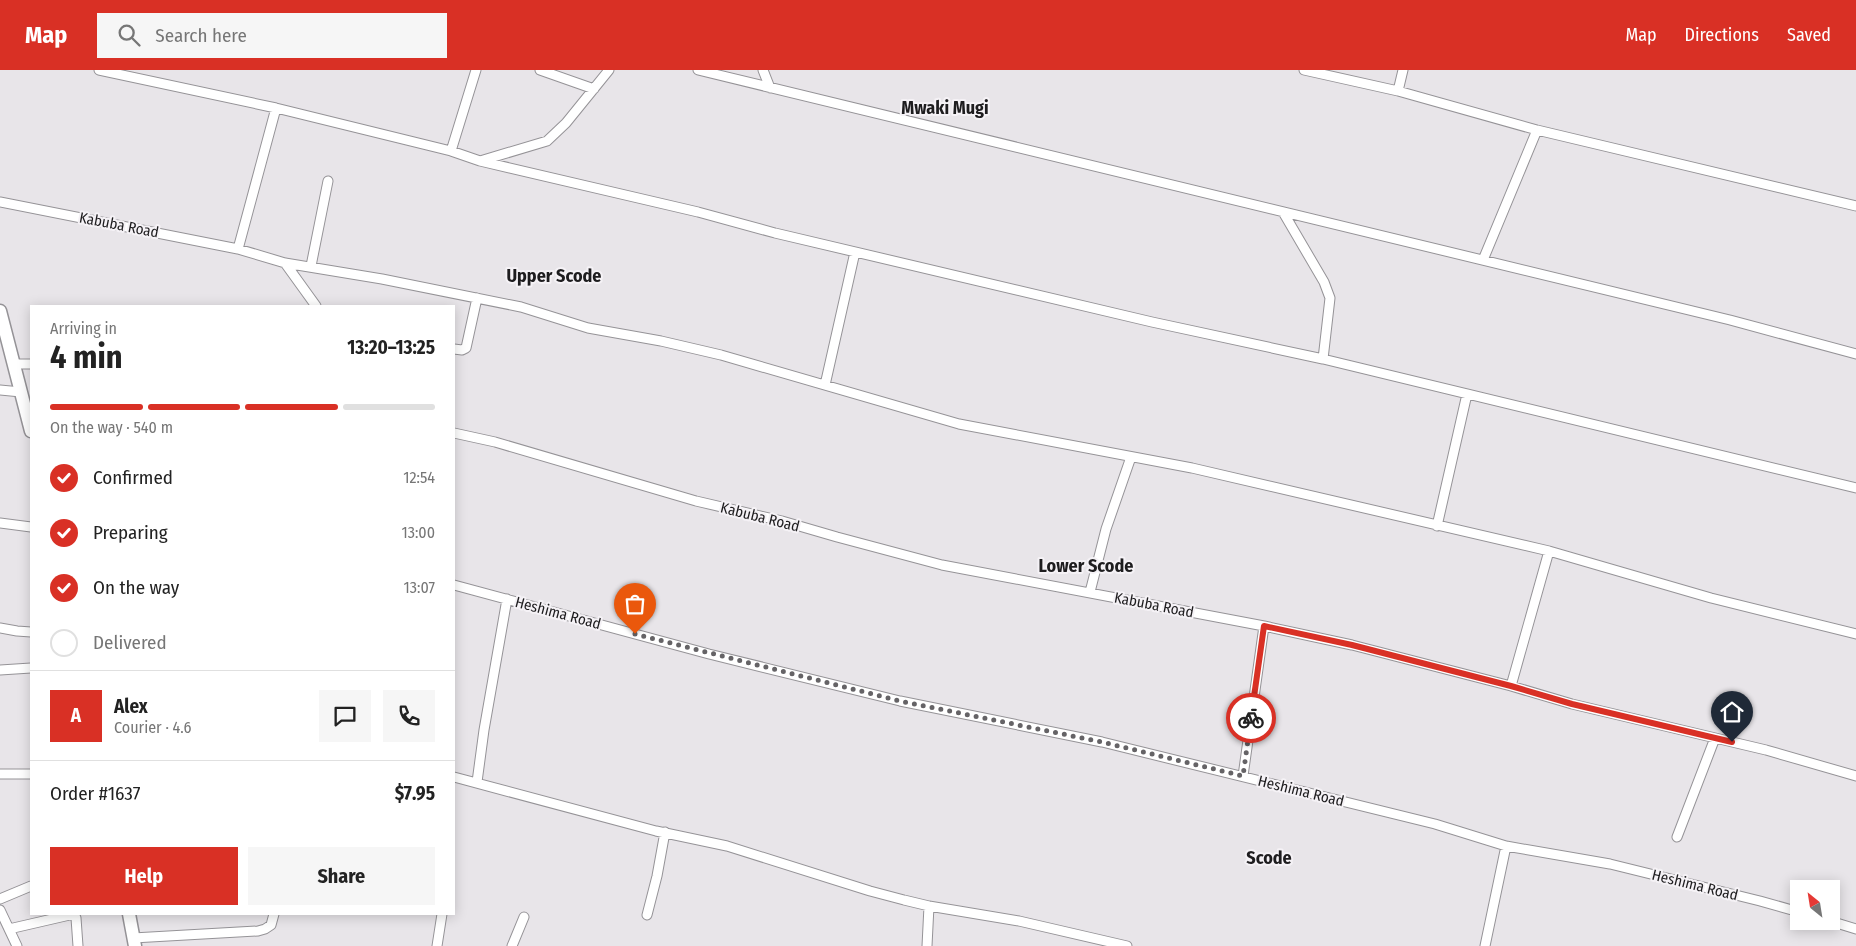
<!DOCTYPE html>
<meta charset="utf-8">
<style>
:root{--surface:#fff;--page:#f6f6f6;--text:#222;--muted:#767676;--line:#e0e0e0;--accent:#d93025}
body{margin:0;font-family:"Fira Sans Condensed",sans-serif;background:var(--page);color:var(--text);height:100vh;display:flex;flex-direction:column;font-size:19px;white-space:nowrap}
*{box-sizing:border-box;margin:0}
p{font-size:16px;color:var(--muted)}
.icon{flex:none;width:28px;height:28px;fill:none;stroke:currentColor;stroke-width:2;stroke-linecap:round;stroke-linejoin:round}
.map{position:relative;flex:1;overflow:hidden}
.sheet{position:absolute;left:30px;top:235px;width:425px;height:610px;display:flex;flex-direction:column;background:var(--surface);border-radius:0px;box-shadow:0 2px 12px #0003}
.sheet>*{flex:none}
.needle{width:32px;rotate:330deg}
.controls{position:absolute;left:1790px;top:810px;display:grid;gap:10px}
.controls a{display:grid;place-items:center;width:50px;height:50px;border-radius:0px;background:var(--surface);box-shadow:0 2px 12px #0003;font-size:25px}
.pin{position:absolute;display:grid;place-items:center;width:42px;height:42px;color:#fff;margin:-51px -21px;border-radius:50% 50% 50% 0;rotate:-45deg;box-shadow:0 0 5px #0007}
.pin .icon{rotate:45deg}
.courier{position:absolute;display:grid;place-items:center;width:50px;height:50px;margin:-25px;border:4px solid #d93025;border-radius:50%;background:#fff;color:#222;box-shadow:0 1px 6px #0007}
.summary em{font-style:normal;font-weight:700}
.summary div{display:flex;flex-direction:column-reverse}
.summary{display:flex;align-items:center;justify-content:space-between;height:85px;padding:0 20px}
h1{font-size:32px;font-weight:700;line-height:38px}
.bar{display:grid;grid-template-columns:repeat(4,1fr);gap:8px 5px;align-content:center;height:60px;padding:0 20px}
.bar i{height:6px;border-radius:4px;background:var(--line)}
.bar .selected{background:var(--accent)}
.bar p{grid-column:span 4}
.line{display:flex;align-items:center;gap:12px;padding:0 20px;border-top:1px solid var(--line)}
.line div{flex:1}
.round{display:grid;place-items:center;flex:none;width:52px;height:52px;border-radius:0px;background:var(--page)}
ol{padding:0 20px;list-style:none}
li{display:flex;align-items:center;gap:15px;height:55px}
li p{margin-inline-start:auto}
li .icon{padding:5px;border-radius:50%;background:var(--accent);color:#fff;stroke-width:4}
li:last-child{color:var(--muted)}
li i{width:28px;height:28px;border:2px solid var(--line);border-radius:50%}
.button{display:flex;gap:10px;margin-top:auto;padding:10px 20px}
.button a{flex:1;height:58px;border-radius:0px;background:var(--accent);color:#fff;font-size:20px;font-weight:700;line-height:58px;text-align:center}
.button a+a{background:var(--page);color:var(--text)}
header{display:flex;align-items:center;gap:30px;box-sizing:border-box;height:70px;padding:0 25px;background:var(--accent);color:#fff}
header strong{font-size:24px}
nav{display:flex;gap:28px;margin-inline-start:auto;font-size:18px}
.search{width:350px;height:45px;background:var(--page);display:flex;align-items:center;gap:12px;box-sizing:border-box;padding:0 18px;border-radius:0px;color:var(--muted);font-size:19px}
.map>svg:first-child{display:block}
</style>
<header>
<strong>Map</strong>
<div class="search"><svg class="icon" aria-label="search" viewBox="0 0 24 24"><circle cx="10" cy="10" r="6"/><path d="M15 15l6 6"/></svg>Search here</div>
<nav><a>Map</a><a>Directions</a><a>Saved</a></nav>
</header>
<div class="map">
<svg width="1856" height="876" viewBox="0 0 1856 876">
<rect width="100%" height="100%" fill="#e8e5e9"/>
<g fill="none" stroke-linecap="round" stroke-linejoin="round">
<defs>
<path id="minor" d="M99,0L276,38L451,81L480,91L698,142L775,163L1152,252L1323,289L1856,418
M540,0L594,19
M698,0L1730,250L1856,284
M763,0L770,18
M1304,0L1398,21L1537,60L1856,136
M1398,21L1403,0
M451,81L476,0
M480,91L547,71L566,53L609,0
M0,132L238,179L285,193L382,209L521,237L588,258L661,271L721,285L959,354L1192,398L1549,481L1711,528L1856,564
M1283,142L1324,212L1330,228L1323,289
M238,179L276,38
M1483,190L1537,60
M285,193L316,236
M311,196L328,111
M454,279L462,280L466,278L477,228
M14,294H31
M825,315L855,182
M0,320L21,322
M454,363L495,372L696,431L782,451L837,467L942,495L1264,556L1352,575L1511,616L1572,634L1766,680L1856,706
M0,453L31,457
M1437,456L1467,324
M454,515L709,584L900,631L1102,672L1435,754L1506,776L1610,794L1760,831L1799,842
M1090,522L1106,459L1131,387
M0,558L17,561L31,562
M0,600L31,598
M1511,616L1549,481
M0,704H31
M1243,706L1264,556
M454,707L656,761L727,776L870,821L904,830L929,836L1019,851L1127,876
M477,712L484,660L507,529
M1677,767L1715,668
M0,829L31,816
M0,840L17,876
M647,845L657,806L665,762
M1830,851L1856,859
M9,859L74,844L76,848L78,876
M133,868L258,861L265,859L271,855L274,844
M437,876L442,844
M512,876L524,847
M927,876L929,836
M1485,876L1506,776"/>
<path id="highway" d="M0,241L31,361
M129,844L135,876"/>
</defs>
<use href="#minor" stroke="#959397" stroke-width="11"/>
<use href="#highway" stroke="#959397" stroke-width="15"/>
<use href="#minor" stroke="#fff" stroke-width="9"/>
<use href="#highway" stroke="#fff" stroke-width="12"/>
</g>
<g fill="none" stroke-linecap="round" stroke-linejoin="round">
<path stroke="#656366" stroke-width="5" stroke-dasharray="0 9" d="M635,564L900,631L1102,672L1243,706L1251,648"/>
<path stroke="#d93025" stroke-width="6" d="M1251,648L1264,556L1352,575L1511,616L1572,634L1732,672"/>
</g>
<g text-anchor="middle" stroke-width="4" stroke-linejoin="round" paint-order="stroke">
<g font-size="15" fill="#1e1d1f" stroke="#f5f2f6">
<text transform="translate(119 155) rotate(11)" y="5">Kabuba Road</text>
<text transform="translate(760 447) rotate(14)" y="5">Kabuba Road</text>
<text transform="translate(1154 535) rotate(11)" y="5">Kabuba Road</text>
<text transform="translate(558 543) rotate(15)" y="5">Heshima Road</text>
<text transform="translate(1301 721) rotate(14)" y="5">Heshima Road</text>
<text transform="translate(1695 815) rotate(14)" y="5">Heshima Road</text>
</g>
<g font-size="18" font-weight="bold" fill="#1e1d1f" stroke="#f5f2f6">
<text x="945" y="44">Mwaki Mugi</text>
<text x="554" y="212">Upper Scode</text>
<text x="1086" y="502">Lower Scode</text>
<text x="1269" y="794">Scode</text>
</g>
</g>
</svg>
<div class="controls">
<a><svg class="needle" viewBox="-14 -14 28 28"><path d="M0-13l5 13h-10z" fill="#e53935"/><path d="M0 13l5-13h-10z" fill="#767676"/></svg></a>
</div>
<div class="pin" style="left:635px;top:564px;background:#ea580c"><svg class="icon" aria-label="bag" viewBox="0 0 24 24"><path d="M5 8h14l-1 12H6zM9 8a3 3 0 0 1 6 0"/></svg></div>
<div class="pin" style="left:1732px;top:672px;background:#1f2937"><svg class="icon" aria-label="home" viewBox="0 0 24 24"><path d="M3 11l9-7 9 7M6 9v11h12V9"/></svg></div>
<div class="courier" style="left:1251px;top:648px"><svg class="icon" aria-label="bike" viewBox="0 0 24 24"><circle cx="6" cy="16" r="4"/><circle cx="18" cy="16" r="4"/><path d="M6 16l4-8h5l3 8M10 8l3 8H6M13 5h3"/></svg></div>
<section class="sheet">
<div class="summary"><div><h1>4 min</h1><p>Arriving in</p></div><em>13:20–13:25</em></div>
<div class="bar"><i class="selected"></i><i class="selected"></i><i class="selected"></i><i></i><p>On the way · 540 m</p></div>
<ol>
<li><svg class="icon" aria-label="check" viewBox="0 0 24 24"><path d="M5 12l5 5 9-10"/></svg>Confirmed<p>12:54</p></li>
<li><svg class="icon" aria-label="check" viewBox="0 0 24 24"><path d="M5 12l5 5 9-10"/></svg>Preparing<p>13:00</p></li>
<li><svg class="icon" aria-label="check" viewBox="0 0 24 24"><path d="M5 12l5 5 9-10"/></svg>On the way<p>13:07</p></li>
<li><i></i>Delivered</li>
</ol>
<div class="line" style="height:90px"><b class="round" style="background:var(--accent);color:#fff">A</b><div><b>Alex</b><p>Courier · 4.6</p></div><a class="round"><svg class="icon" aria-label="chat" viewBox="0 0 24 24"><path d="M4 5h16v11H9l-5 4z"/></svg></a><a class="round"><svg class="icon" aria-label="phone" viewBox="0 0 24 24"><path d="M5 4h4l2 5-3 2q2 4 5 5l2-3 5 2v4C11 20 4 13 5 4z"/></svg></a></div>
<div class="line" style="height:65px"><div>Order #1637</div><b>$7.95</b></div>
<div class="button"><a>Help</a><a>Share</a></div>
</section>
</div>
